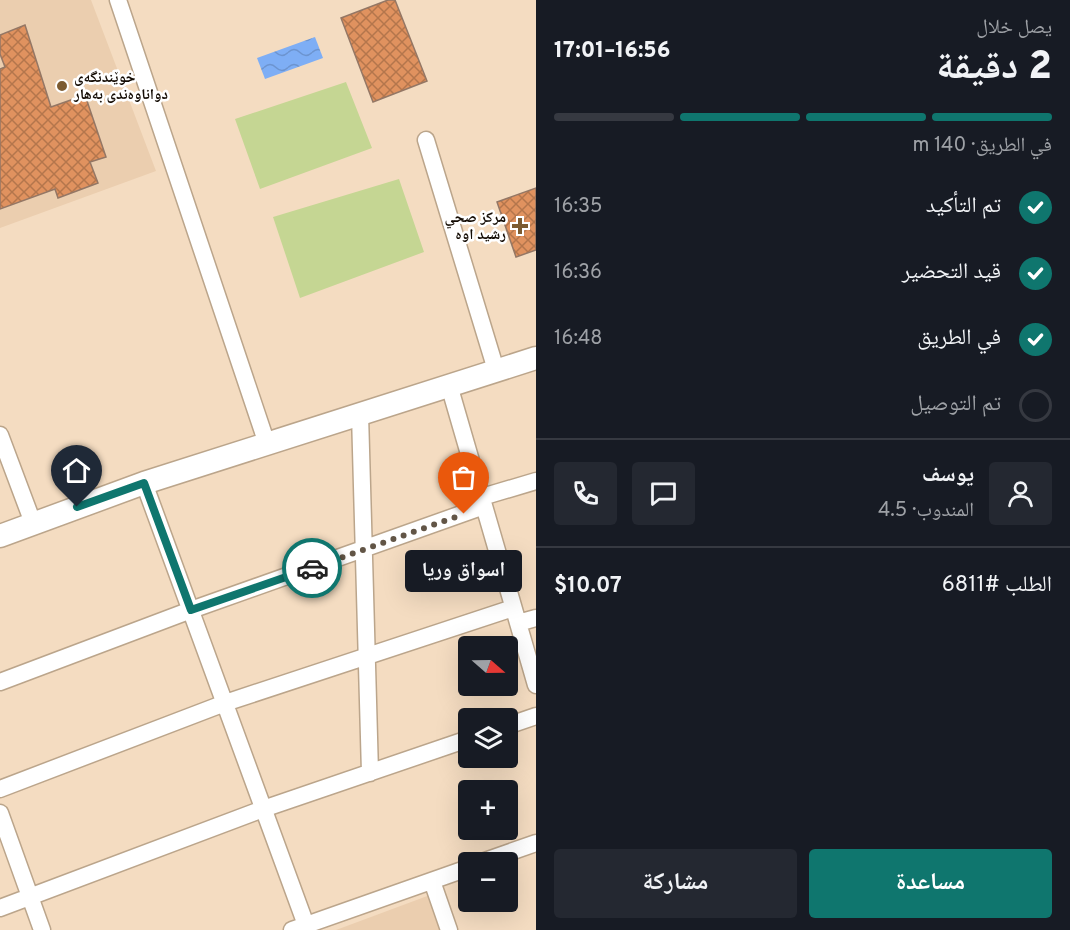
<!DOCTYPE html>
<html lang="ar">
<meta charset="utf-8">
<style>
:root{--surface:#171b24;--page:#242831;--text:#f1f3f6;--muted:#9ea1a6;--line:#363941;--accent:#0f766e}
body{margin:0;font-family:Overpass,"Noto Naskh Arabic",sans-serif;background:var(--page);color:var(--text);direction:rtl;height:100vh;display:flex;flex-direction:column;font-size:22px;white-space:nowrap}
*{box-sizing:border-box;margin:0}
p{font-size:20px;color:var(--muted)}
.icon{flex:none;width:33px;height:33px;fill:none;stroke:currentColor;stroke-width:2;stroke-linecap:round;stroke-linejoin:round}
.map{position:relative;flex:1;overflow:hidden;direction:ltr}
.details{display:flex;flex-direction:column;background:var(--surface);width:534px}
.details>*{flex:none}
.needle{width:39px;rotate:110deg}
.fabs{position:absolute;left:458px;top:636px;display:grid;gap:12px}
.fabs a{display:grid;place-items:center;width:60px;height:60px;border-radius:6px;background:var(--surface);box-shadow:0 6px 24px #0002;font-size:30px}
.pin{position:absolute;display:grid;place-items:center;width:51px;height:51px;color:#fff;margin:-62px -26px;border-radius:50% 50% 50% 0;rotate:-45deg;box-shadow:0 0 6px #0007}
.pin .icon{rotate:45deg}
.courier{position:absolute;display:grid;place-items:center;width:60px;height:60px;margin:-30px;border:4px solid #0f766e;border-radius:50%;background:#fff;color:#222;box-shadow:0 2px 8px #0007}
.bubble{position:absolute;height:42px;border-radius:6px;background:var(--surface);box-shadow:0 6px 24px #0002;font-size:20px;font-weight:800;line-height:42px;text-align:center;direction:rtl}
.head em{font-style:normal;font-weight:800}
.head div{display:flex;flex-direction:column-reverse}
.head{display:flex;align-items:center;justify-content:space-between;height:102px;padding:0 18px}
h1{font-size:39px;font-weight:800;line-height:45px}
.bar{display:grid;grid-template-columns:repeat(4,1fr);gap:9px 6px;align-content:center;height:72px;padding:0 18px}
.bar i{height:8px;border-radius:4px;background:var(--line)}
.bar .active{background:var(--accent)}
.bar p{grid-column:span 4}
.line{display:flex;align-items:center;gap:15px;padding:0 18px;border-top:2px solid var(--line)}
.line div{flex:1}
.round{display:grid;place-items:center;flex:none;width:63px;height:63px;border-radius:6px;background:var(--page)}
ol{padding:0 18px;list-style:none}
li{display:flex;align-items:center;gap:18px;height:66px}
li p{margin-inline-start:auto}
li .icon{padding:6px;border-radius:50%;background:var(--accent);color:#fff;stroke-width:4}
li:last-child{color:var(--muted)}
li i{width:33px;height:33px;border:3px solid var(--line);border-radius:50%}
.button{display:flex;gap:12px;margin-top:auto;padding:12px 18px}
.button a{flex:1;height:69px;border-radius:6px;background:var(--accent);color:#fff;font-size:24px;font-weight:800;line-height:69px;text-align:center}
.button a+a{background:var(--page);color:var(--text)}
main{display:flex;flex:1;min-height:0}
.map>svg:first-child{display:block}
</style>
<main>
<section class="details">
<div class="head"><div><h1>2 دقيقة</h1><p>يصل خلال</p></div><em>16:56–17:01</em></div>
<div class="bar"><i class="active"></i><i class="active"></i><i class="active"></i><i></i><p>في الطريق · 140 m</p></div>
<ol>
<li><svg class="icon" aria-label="check" viewBox="0 0 24 24"><path d="M5 12l5 5 9-10"/></svg>تم التأكيد<p>16:35</p></li>
<li><svg class="icon" aria-label="check" viewBox="0 0 24 24"><path d="M5 12l5 5 9-10"/></svg>قيد التحضير<p>16:36</p></li>
<li><svg class="icon" aria-label="check" viewBox="0 0 24 24"><path d="M5 12l5 5 9-10"/></svg>في الطريق<p>16:48</p></li>
<li><i></i>تم التوصيل</li>
</ol>
<div class="line" style="height:108px"><a class="round"><svg class="icon" aria-label="person" viewBox="0 0 24 24"><circle cx="12" cy="8" r="4"/><path d="M4 21q1-7 8-7t8 7"/></svg></a><div><b>يوسف</b><p>المندوب · 4.5</p></div><a class="round"><svg class="icon" aria-label="chat" viewBox="0 0 24 24"><path d="M4 5h16v11H9l-5 4z"/></svg></a><a class="round"><svg class="icon" aria-label="phone" viewBox="0 0 24 24"><path d="M5 4h4l2 5-3 2q2 4 5 5l2-3 5 2v4C11 20 4 13 5 4z"/></svg></a></div>
<div class="line" style="height:78px"><div>الطلب #6811</div><b>$10.07</b></div>
<div class="button"><a>مساعدة</a><a>مشاركة</a></div>
</section>
<div class="map">
<svg width="536" height="930" viewBox="0 0 536 930">
<defs>
<pattern id="water-waves" width="16" height="10" patternUnits="userSpaceOnUse" patternTransform="scale(1.5)"><rect width="16" height="10" fill="#7eaef5"/><path d="M0 5q4-4 8 0t8 0" fill="none" stroke="#6c94d0"/></pattern>
<pattern id="building-cross-hatch" width="8" height="8" patternUnits="userSpaceOnUse" patternTransform="scale(1.5)"><rect width="8" height="8" fill="#e0925f"/><path d="M0 0l8 8M0 8l8-8" fill="none" stroke="#b4764c"/></pattern>
</defs>
<rect width="100%" height="100%" fill="#f4dcc1"/>
<path fill="#ebceaf" d="M0,0H91L156,171L0,228Z
M430,895L441,930H336Z"/>
<path fill="#c5d693" d="M346,82L372,148L260,189L235,119Z
M399,179L424,252L300,298L273,217Z"/>
<path fill="url(#water-waves)" d="M315,37L323,58L265,79L257,58Z"/>
<path fill="url(#building-cross-hatch)" stroke="#947765" stroke-width="1.5" d="M388,0H395L427,81L373,102L341,18Z
M25,25L51,107L85,95L106,157L90,162L98,183L58,198L55,189L0,209V69L5,67L0,54V35Z
M536,188V250L516,257L497,202Z"/>
<g fill="none" stroke-linecap="round" stroke-linejoin="round">
<defs>
<path id="street" d="M118,0L267,444
M426,140L496,370
M449,385L536,685
M360,414L370,773
M0,435L33,523
M144,483L306,925
M482,497L536,481
M518,623L536,618
M0,682L191,610L484,506
M507,726L536,716
M0,789L225,703L513,608
M0,813L42,930
M482,862L536,843
M432,881L449,930
M0,908L263,809L468,739
M292,930L468,868"/>
<path id="secondary" d="M0,536L144,483L536,358"/>
</defs>
<use href="#street" stroke="#bba58b" stroke-width="19"/>
<use href="#secondary" stroke="#bba58b" stroke-width="25"/>
<use href="#street" stroke="#fff" stroke-width="16"/>
<use href="#secondary" stroke="#fff" stroke-width="22"/>
</g>
<g fill="none" stroke-linecap="round" stroke-linejoin="round">
<path stroke="#625546" stroke-width="6" stroke-dasharray="0 10.8" d="M312,568L464,514"/>
<path stroke="#0f766e" stroke-width="8" d="M77,507L144,483L191,610L312,568"/>
</g>
<g fill="#7c5b31" stroke="#fff" stroke-width="2">
<circle cx="62" cy="86" r="6"/>
<path d="M517 217h6v6h6v6h-6v6h-6v-6h-6v-6h6z"/>
</g>
<g text-anchor="middle" stroke-width="5" stroke-linejoin="round" paint-order="stroke">
<g font-size="15" font-weight="bold" fill="#140c04" stroke="#fff" text-anchor="start">
<text x="74" y="82">خوێندنگەی<tspan x="74" dy="17">دواناوەندی بەهار</tspan></text>
<text x="506" y="222" text-anchor="end">مركز صحي<tspan x="506" dy="17">رشيد اوه</tspan></text>
</g>
</g>
</svg>
<div class="fabs">
<a><svg class="needle" viewBox="-14 -14 28 28"><path d="M0-13l5 13h-10z" fill="#e53935"/><path d="M0 13l5-13h-10z" fill="#9ea1a6"/></svg></a>
<a><svg class="icon" aria-label="layers" viewBox="0 0 24 24"><path d="M12 4l9 5-9 5-9-5zM3 14l9 5 9-5"/></svg></a>
<a>+</a>
<a>−</a>
</div>
<div class="pin" style="left:464px;top:514px;background:#ea580c"><svg class="icon" aria-label="bag" viewBox="0 0 24 24"><path d="M5 8h14l-1 12H6zM9 8a3 3 0 0 1 6 0"/></svg></div>
<div class="pin" style="left:77px;top:507px;background:#1f2937"><svg class="icon" aria-label="home" viewBox="0 0 24 24"><path d="M3 11l9-7 9 7M6 9v11h12V9"/></svg></div>
<div class="courier" style="left:312px;top:568px"><svg class="icon" aria-label="car" viewBox="0 0 24 24"><path d="M5 17H2v-5l4-1 3-4h7l3 4 3 1v5h-3M9 17h6M6 11h13"/><circle cx="7" cy="17" r="2"/><circle cx="17" cy="17" r="2"/></svg></div>
<div class="bubble" style="left:405px;top:550px;width:117px">اسواق وريا</div>
</div>
</main>
